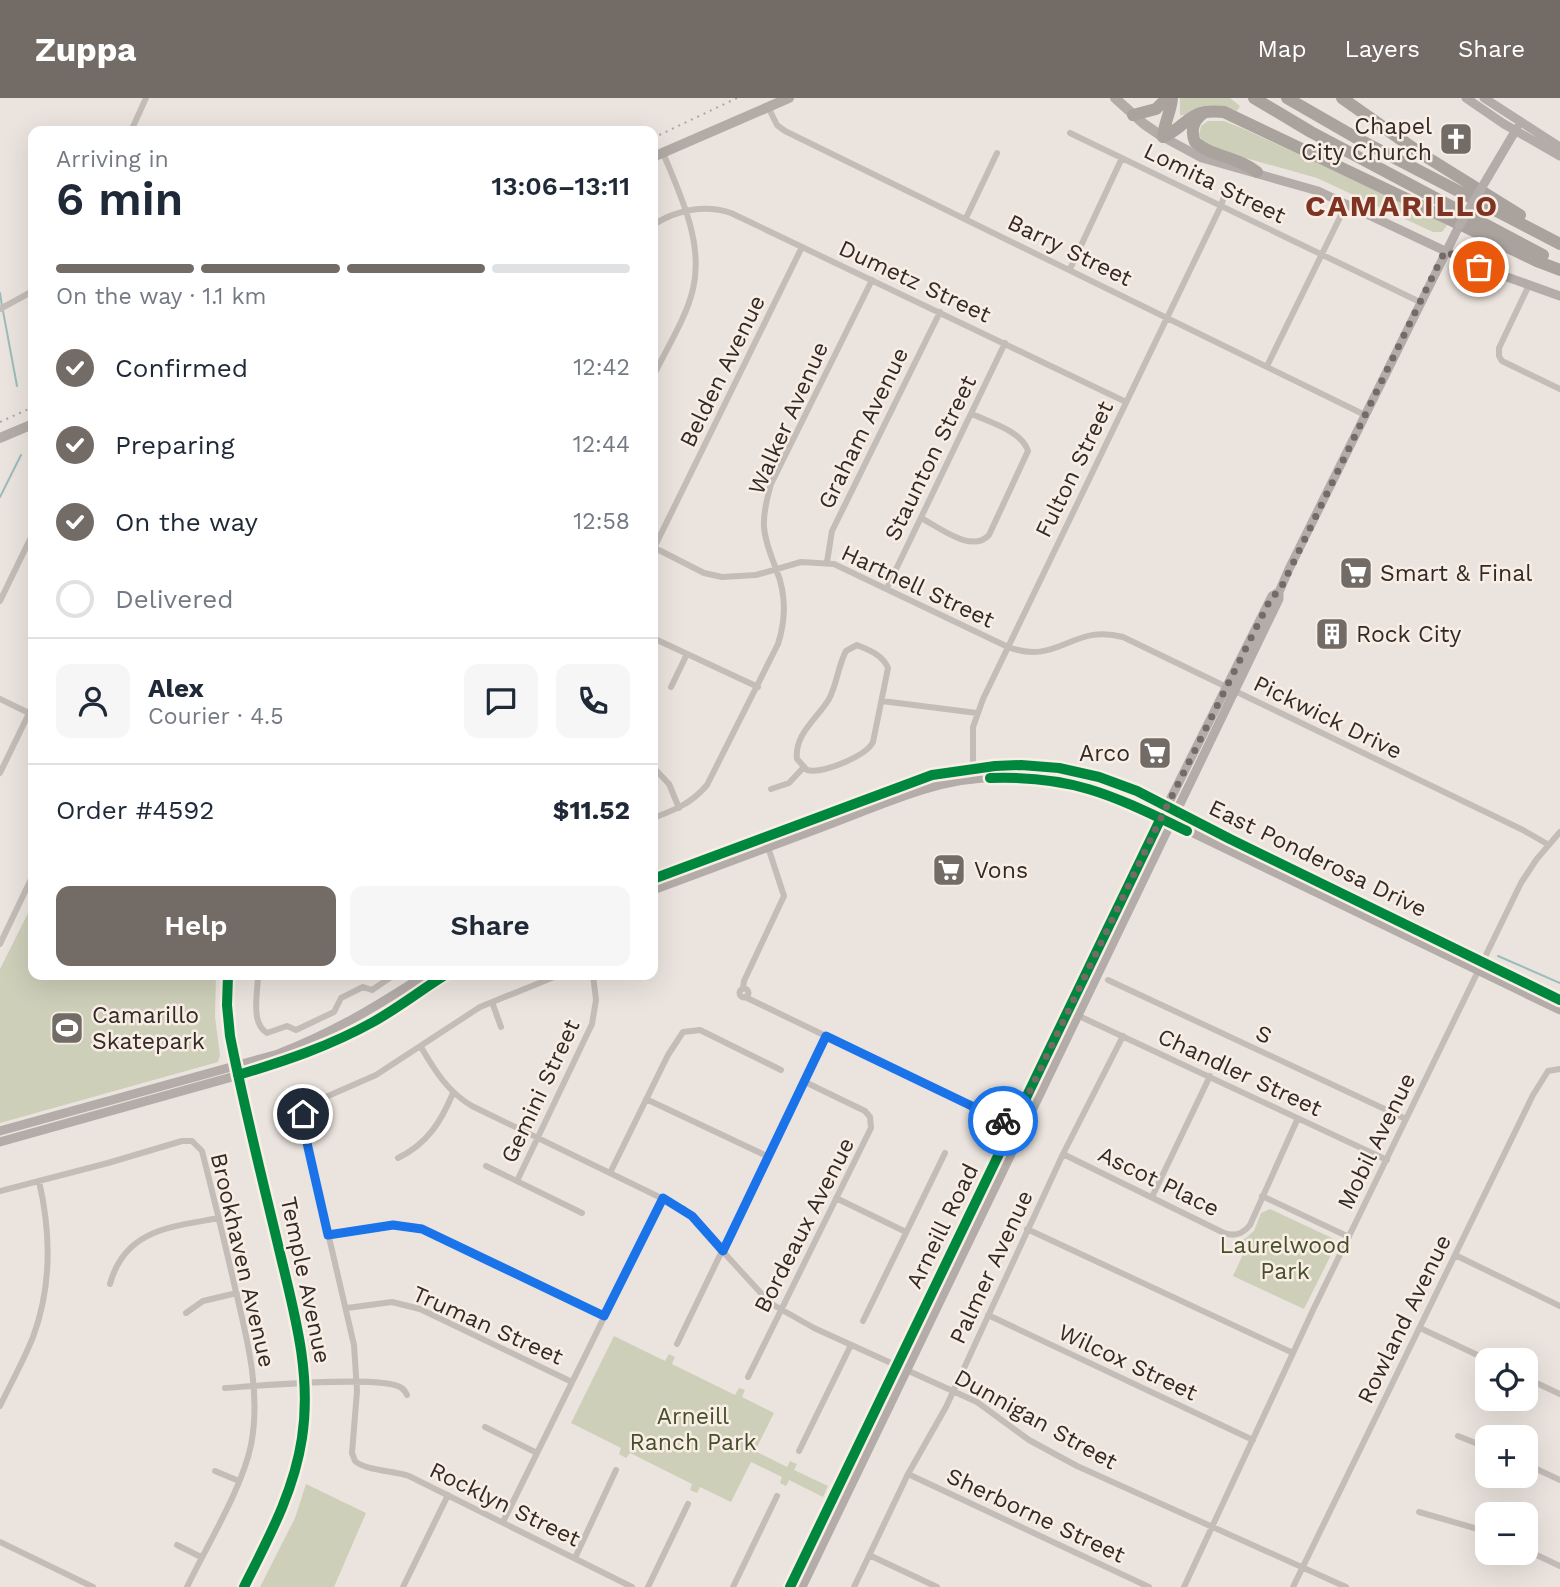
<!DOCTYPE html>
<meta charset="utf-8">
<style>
:root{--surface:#fff;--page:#f6f6f7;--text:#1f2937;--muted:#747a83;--line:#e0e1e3;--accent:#736b66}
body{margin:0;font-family:"Work Sans",sans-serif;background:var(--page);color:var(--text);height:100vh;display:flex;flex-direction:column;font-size:26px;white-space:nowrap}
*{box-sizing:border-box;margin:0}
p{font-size:23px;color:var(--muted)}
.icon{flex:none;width:38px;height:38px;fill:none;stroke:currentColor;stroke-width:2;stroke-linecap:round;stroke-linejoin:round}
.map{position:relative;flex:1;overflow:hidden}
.side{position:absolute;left:28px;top:28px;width:630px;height:854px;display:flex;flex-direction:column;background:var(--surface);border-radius:14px;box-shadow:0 7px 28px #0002}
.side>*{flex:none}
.fabs{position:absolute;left:1475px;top:1250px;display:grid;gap:14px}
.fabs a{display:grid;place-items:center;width:63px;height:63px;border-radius:14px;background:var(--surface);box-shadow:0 7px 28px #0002;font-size:35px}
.pin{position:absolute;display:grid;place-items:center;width:60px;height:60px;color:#fff;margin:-30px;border:4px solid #fff;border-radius:50%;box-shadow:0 2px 7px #0007}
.courier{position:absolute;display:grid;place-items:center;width:70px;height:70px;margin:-35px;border:5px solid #1a73e8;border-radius:50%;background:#fff;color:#222;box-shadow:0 2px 9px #0007}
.summary em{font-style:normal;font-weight:600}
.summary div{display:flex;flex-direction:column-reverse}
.summary{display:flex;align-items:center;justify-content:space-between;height:119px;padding:0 28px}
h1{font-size:46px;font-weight:600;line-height:52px}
.bar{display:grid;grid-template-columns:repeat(4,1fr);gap:10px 7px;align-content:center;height:84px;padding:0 28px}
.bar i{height:9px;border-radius:5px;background:var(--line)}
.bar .on{background:var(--accent)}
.bar p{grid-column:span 4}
.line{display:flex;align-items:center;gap:18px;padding:0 28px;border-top:2px solid var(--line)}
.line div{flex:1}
.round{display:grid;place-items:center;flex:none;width:74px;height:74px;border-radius:14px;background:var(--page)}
ol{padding:0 28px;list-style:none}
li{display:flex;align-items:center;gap:21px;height:77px}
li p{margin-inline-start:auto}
li .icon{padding:7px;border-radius:50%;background:var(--accent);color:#fff;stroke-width:4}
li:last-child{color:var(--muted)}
li i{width:38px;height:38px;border:4px solid var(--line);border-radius:50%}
.cta{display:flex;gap:14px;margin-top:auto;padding:14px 28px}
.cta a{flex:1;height:80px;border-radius:14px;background:var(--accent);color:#fff;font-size:28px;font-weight:600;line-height:80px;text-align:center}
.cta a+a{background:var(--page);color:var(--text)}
header{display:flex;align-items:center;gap:42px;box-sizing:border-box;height:98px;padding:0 35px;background:var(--accent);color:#fff}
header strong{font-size:33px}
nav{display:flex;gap:38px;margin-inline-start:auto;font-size:24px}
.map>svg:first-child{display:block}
</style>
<header>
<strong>Zuppa</strong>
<nav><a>Map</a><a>Layers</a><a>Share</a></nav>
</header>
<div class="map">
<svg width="1560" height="1489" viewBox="0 0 1560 1489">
<rect width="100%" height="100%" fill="#ebe4de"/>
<path fill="#cdcfb9" d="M1180,0H1230L1240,8L1237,13C1217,6 1203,6 1185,17H1180Z
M1208,23H1224L1244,31L1448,126L1442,134H1433L1317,80L1206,49L1199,37L1201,28Z
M33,805V877H216L215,919L220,957L218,964L0,1025V871Z
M1270,1111L1332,1140L1335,1149L1304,1211L1233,1178L1245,1152L1242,1143L1254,1133L1261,1115Z
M614,1238L665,1263L669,1256L675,1259L672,1266L735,1297L739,1290L745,1292L742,1299L774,1315L755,1353L787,1369L790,1363L797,1366L794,1372L828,1388L823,1399L789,1382L786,1388L780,1385L782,1379L751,1364L731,1404L700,1389L697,1395L690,1392L692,1386L630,1355L626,1360L619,1356L621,1350L571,1325Z
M306,1386L366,1415L334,1489H260L295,1420Z"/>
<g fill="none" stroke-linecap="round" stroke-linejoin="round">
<path stroke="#9bbcba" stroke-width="2" d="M0,195L2,208
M3,213L17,288
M0,399L21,357
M1498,858L1560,885"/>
<path stroke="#c3bcb7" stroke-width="6" d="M768,9L777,27L785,33L1365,317
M131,33L146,0
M1070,35L1420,204
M966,120L997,55
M653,127C676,112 705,106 731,115L1126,304
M1070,171L1122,60
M1529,187L1499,250V258L1502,263L1560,291
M0,211L33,193
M1267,268L1347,105
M653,279C666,251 686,221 693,191C704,145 680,96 663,55
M921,420C939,429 972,456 989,437L1028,353C1022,333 989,324 972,316
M653,449L704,475L722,479L756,477L801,464L834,466L1008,549C1059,568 1072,525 1123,539L1523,732L1549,747
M654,450L802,149
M827,464L832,433L940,214
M887,490L1005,245
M0,503L33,435
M653,540L758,589
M857,547C869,552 883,557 888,570L873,644C866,658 823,676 807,672L797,661C794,636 818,620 829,601C837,586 838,568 846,553Z
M671,589L687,556
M0,601L33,617
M882,603L977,615
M653,669L669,686L679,710
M973,670V629L983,601L1221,108L1226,92
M0,675L33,607
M771,691L789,685L803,670
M653,720C675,712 692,705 707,687L778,546C786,521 786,495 776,471C771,457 765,444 764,429C763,415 767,400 771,386L872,182
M0,846L33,777
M258,877C258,894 250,925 267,935L287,928L296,932L334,914L341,900L363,889L372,892L394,877
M559,877L480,909L376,977L312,1005L303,1016L302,1023L354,1247L357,1293L352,1355L355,1363C364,1372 394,1373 409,1378L632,1489
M1108,882L1406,1021
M739.5 895a4.5 4.5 0 1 1 9 0a4.5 4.5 0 1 1-9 0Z
M743,891L744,883L784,798L768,749
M745,899L1023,1033
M492,904L501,929
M1079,918L1387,1062
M421,949C435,973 448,994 472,1008L684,1111L770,1205L814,1230L977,1304L1029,1342L1077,1368L1346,1489
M646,1001L769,1059
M1063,1056L1224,1135C1235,1139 1243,1136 1250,1127L1298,1020
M398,1060C427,1046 441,1024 453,995
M486,1068L582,1115
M610,1075L668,957L683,934L700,932L781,972
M517,1083L592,926L596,902L593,877
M0,1093L108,1065L182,1043H192L202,1053C214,1100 225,1146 236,1194C248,1244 261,1296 251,1347C242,1391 207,1447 187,1489
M1262,1098L1349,1139
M1152,1099L1210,978
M836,1100L906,1134
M1027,1131L1293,1255
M328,1137L393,1127L422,1131L604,1218
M1455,1157L1560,1208
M110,1186C125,1131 171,1129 219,1120
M347,1210L392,1204L420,1211L572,1284
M186,1215L203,1203L237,1195
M988,1217L1253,1342
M863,1223L945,1055
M1420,1230L1488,1262
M677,1246L826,938
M748,1279L871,1030L870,1019L865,1013L805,984
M1526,1280L1560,1296
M225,1290C256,1288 379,1277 400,1289C404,1291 405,1293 407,1297
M0,1308C11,1285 24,1262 33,1239C52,1188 51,1135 39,1083
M485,1329L537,1355
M1458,1338L1488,1350
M799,1353L851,1247
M1526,1366L1560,1382
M215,1373L239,1383
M908,1376L1149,1489
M1419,1414L1488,1434
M503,1424L663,1100
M0,1444L93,1489
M177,1447L201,1459
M1526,1452L1560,1468
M869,1457L937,1489
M575,1460L616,1372
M403,1489L448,1397
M648,1489L688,1406
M733,1489L777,1398
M854,1489L908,1376L946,1309L1063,1056L1123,938
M1184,1489L1314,1210L1521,785L1536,762L1560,734
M1293,1489L1533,997L1548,973L1560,971"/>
<path stroke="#b4aca8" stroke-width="9" d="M1466,0L1504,26L1560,58
M1484,0L1560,49
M1163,39L1202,60L1318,93L1479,169L1560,198
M1488,79L1517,30
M653,781L932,677L995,668L1021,667L1059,670L1099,679L1137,693L1230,741L1560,902
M653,792C708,772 763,751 817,731C852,718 887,703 922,692C992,670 1069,677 1135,707L1560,912
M228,877L227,907L230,938C244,1009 262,1080 279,1151C294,1214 312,1275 302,1340C294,1394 268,1441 244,1489
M0,1033L278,956C334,934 374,910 425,877
M0,1044L271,968L315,953L352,936L376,922L445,877
M790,1489L1161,720L1272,498L1279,494
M802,1489L1279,501V494L1289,471L1459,128"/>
<path stroke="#b2aba6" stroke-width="10" d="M1115,0L1144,26L1163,39
M653,59L789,0
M0,340L33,326"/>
<path stroke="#aaa39d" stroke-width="12" d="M1172,0C1171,14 1164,25 1163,39C1190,27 1187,10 1224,14L1539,164L1560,172
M1254,0L1311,34L1543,157
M1287,0L1360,42L1560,146
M1342,0L1420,55L1520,117
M1205,14C1194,21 1190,32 1195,44C1212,59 1239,59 1257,74
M1133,17L1156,11L1167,0"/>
<path stroke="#aba5a1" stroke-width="2" stroke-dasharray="2 5" stroke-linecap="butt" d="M653,40L737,0
M0,324L33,309"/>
<path stroke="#b4aca8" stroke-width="9" d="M1459,128L1488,79"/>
<defs>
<path id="cycleway" d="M990,680C1074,677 1114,698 1187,733
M653,781L932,677L995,668L1021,667L1059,670L1099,679L1137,693L1230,741L1560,902
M228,877L227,907L230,938C244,1009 262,1080 279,1151C294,1214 312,1275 302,1340C294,1394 268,1441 244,1489
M238,977C285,963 330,948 373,924C398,910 421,892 445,877
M790,1489L1161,720"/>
</defs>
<use href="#cycleway" stroke="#f8eee5" stroke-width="15"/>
<use href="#cycleway" stroke="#00873e" stroke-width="10"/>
</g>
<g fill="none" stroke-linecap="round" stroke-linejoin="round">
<path stroke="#736b66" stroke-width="7" stroke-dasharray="0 12.6" d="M1003,1023L1013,1028L1161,720L1272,498L1279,494L1445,153L1479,169"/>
<path stroke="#1a73e8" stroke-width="9" d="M303,1016L302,1023L328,1137L393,1127L422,1131L604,1218L663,1100L692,1118L723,1153L826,938L1003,1023"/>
</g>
<defs>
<symbol id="church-square" viewBox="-11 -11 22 22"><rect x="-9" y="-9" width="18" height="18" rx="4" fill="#736b66" stroke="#f8eee5"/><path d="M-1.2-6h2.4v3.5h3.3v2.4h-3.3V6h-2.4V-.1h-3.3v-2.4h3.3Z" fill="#fff"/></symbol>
<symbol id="supermarket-square" viewBox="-11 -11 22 22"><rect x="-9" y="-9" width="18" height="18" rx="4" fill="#736b66" stroke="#f8eee5"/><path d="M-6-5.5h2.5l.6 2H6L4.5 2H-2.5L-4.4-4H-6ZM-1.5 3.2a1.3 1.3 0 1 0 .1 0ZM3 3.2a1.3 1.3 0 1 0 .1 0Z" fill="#fff"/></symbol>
<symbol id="building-square" viewBox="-11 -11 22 22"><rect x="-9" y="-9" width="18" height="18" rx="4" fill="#736b66" stroke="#f8eee5"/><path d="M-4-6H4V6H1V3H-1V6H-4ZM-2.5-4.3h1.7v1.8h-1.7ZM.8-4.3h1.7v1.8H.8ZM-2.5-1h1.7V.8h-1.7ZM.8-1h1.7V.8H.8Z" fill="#fff"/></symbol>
<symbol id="stadium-square" viewBox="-11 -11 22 22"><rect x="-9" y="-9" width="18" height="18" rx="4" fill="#736b66" stroke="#f8eee5"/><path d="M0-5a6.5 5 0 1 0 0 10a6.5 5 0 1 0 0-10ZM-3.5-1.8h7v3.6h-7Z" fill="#fff"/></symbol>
</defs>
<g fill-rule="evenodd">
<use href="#church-square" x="1437" y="22" width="38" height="38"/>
<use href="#supermarket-square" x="1337" y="456" width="38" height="38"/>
<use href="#building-square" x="1313" y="517" width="38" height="38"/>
<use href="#supermarket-square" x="1136" y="636" width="38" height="38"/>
<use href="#supermarket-square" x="930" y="753" width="38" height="38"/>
<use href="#stadium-square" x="48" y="911" width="38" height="38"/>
</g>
<g text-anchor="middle" stroke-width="5" stroke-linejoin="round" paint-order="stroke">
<g font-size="23" fill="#332a26" stroke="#f8eee5" text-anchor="start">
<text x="1432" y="36" text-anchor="end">Chapel<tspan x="1432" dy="26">City Church</tspan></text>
<text x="1380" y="483">Smart &amp; Final</text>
<text x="1356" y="544">Rock City</text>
<text x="1130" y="663" text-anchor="end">Arco</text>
<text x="974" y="780">Vons</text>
<text x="92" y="925">Camarillo<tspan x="92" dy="26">Skatepark</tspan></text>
</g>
<g font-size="23" fill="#332a26" stroke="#f8eee5">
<text transform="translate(1215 85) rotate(26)" y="8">Lomita Street</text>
<text transform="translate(1070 152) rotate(26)" y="8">Barry Street</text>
<text transform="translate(915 183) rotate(25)" y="8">Dumetz Street</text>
<text transform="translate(722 273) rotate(-64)" y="8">Belden Avenue</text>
<text transform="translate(788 320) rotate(-66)" y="8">Walker Avenue</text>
<text transform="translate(863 330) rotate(-64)" y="8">Graham Avenue</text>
<text transform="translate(930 360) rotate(-64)" y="8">Staunton Street</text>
<text transform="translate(1074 371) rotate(-64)" y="8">Fulton Street</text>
<text transform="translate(918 488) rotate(25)" y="8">Hartnell Street</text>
<text transform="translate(1328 619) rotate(26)" y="8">Pickwick Drive</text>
<text transform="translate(1318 760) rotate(26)" y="8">East Ponderosa Drive</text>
<text transform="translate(1264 936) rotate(25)" y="8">S</text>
<text transform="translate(1240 974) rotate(25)" y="8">Chandler Street</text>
<text transform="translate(540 993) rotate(-65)" y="8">Gemini Street</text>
<text transform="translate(1376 1043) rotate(-64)" y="8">Mobil Avenue</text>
<text transform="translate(1159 1083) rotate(26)" y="8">Ascot Place</text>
<text transform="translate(804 1127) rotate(-63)" y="8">Bordeaux Avenue</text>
<text transform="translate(942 1128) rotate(-64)" y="8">Arneill Road</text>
<text transform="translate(243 1162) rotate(77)" y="8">Brookhaven Avenue</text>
<text transform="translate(991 1169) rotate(-65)" y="8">Palmer Avenue</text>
<text transform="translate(306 1182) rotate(78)" y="8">Temple Avenue</text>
<text transform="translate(1404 1221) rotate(-64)" y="8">Rowland Avenue</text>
<text transform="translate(488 1227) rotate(24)" y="8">Truman Street</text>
<text transform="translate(1128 1264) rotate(25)" y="8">Wilcox Street</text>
<text transform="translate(1036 1321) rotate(29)" y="8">Dunnigan Street</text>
<text transform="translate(505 1406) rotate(26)" y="8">Rocklyn Street</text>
<text transform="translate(1036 1417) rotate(25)" y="8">Sherborne Street</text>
</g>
<g font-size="23" fill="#45502b" stroke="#f8eee5">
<text x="1285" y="1155">Laurelwood<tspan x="1285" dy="26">Park</tspan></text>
<text x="693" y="1326">Arneill<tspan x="693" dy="26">Ranch Park</tspan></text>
</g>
<g font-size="30" font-weight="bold" letter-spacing="2" fill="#7f3423" stroke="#f8eee5">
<text x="1402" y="118">CAMARILLO</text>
</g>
</g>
</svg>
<div class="fabs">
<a><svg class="icon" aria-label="locate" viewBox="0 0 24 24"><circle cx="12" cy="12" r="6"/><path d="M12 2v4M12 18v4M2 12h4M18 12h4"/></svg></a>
<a>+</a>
<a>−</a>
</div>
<div class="pin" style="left:1479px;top:169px;background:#ea580c"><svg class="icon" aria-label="bag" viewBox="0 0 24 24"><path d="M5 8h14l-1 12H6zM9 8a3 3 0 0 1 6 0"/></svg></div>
<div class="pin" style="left:303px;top:1016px;background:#1f2937"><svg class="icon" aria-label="home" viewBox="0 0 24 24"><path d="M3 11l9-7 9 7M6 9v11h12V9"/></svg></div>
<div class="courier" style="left:1003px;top:1023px"><svg class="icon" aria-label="bike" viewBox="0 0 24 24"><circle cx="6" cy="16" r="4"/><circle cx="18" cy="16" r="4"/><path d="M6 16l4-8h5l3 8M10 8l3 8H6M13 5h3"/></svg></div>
<section class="side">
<div class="summary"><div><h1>6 min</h1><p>Arriving in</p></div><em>13:06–13:11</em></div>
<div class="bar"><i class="on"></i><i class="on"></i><i class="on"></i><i></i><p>On the way · 1.1 km</p></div>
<ol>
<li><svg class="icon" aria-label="check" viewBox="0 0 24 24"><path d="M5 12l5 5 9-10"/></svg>Confirmed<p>12:42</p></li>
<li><svg class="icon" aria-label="check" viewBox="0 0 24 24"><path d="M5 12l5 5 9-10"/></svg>Preparing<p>12:44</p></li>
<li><svg class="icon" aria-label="check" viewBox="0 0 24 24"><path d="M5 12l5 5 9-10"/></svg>On the way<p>12:58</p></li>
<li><i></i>Delivered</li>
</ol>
<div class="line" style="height:126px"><a class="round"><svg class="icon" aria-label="person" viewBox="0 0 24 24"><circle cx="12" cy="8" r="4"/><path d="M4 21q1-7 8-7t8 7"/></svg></a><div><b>Alex</b><p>Courier · 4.5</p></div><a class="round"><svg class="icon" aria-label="chat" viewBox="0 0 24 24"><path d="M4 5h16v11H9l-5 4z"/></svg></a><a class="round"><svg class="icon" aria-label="phone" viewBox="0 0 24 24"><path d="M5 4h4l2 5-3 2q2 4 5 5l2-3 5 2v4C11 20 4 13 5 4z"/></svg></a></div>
<div class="line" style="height:91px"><div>Order #4592</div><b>$11.52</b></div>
<div class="cta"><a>Help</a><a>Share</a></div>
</section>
</div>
